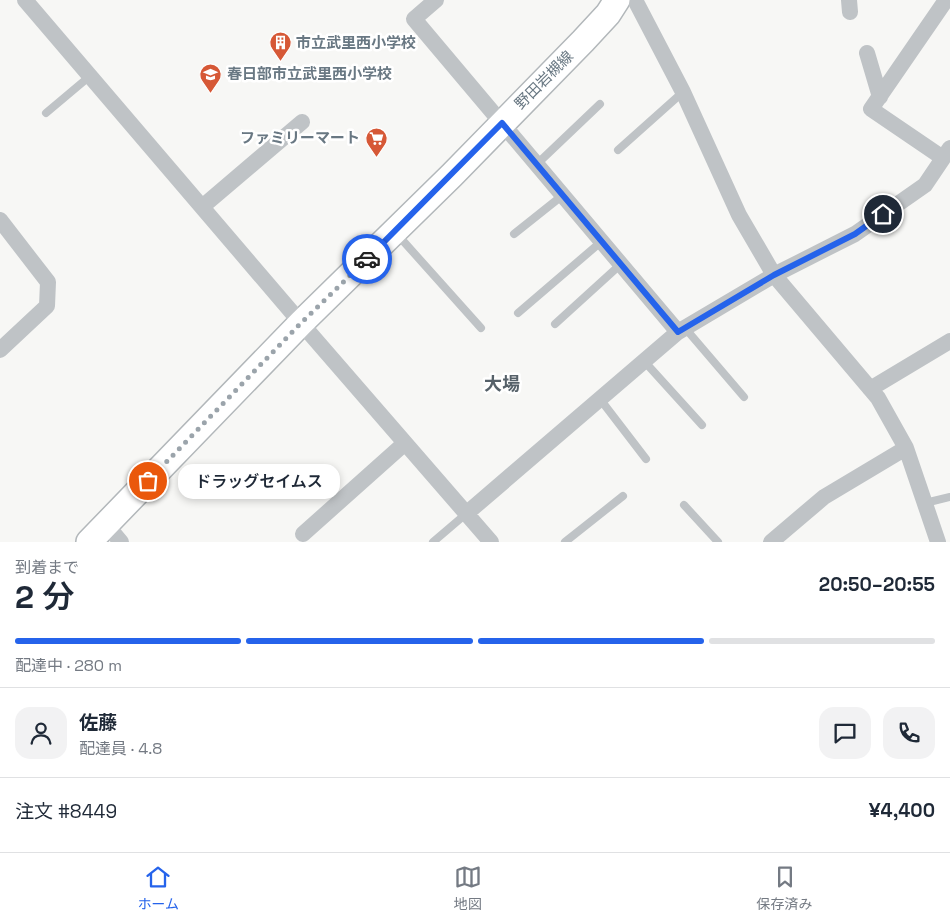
<!DOCTYPE html>
<html lang="ja">
<meta charset="utf-8">
<style>
:root{--surface:#fff;--page:#f2f2f3;--text:#1f2937;--muted:#747a83;--line:#e0e1e3;--accent:#2563eb}
body{margin:0;font-family:"Space Grotesk","Noto Sans JP",sans-serif;background:var(--page);color:var(--text);height:100vh;display:flex;flex-direction:column;font-size:19px;white-space:nowrap}
*{box-sizing:border-box;margin:0}
p{font-size:16px;color:var(--muted)}
.icon{flex:none;width:28px;height:28px;fill:none;stroke:currentColor;stroke-width:2;stroke-linecap:round;stroke-linejoin:round}
.map{position:relative;height:542px;overflow:hidden}
.drawer{display:flex;flex-direction:column;background:var(--surface);flex:1}
.drawer>*{flex:none}
.pin{position:absolute;display:grid;place-items:center;width:42px;height:42px;color:#fff;margin:-21px;border:2px solid #fff;border-radius:50%;box-shadow:0 1px 5px #0007}
.courier{position:absolute;display:grid;place-items:center;width:50px;height:50px;margin:-25px;border:4px solid #2563eb;border-radius:50%;background:#fff;color:#222;box-shadow:0 1px 6px #0007}
.bubble{position:absolute;height:35px;border-radius:15px;background:var(--surface);box-shadow:0 2px 8px #0003;font-size:16px;font-weight:600;line-height:35px;text-align:center}
.overview em{font-style:normal;font-weight:600}
.overview div{display:flex;flex-direction:column-reverse}
.overview{display:flex;align-items:center;justify-content:space-between;height:85px;padding:0 15px}
h1{font-size:32px;font-weight:600;line-height:38px}
.bar{display:grid;grid-template-columns:repeat(4,1fr);gap:8px 5px;align-content:center;height:60px;padding:0 15px}
.bar i{height:6px;border-radius:4px;background:var(--line)}
.bar .current{background:var(--accent)}
.bar p{grid-column:span 4}
.line{display:flex;align-items:center;gap:12px;padding:0 15px;border-top:1px solid var(--line)}
.line div{flex:1}
.round{display:grid;place-items:center;flex:none;width:52px;height:52px;border-radius:15px;background:var(--page)}
.menu{display:flex;justify-content:space-around;align-items:center;height:70px;border-top:1px solid var(--line);background:var(--surface);font-size:14px;color:var(--muted)}
.menu a{display:grid;justify-items:center;gap:2px}
.menu .current{color:var(--accent)}
.map>svg:first-child{display:block}
</style>
<div class="map">
<svg width="950" height="542" viewBox="0 0 950 542">
<rect width="100%" height="100%" fill="#f7f7f5"/>
<g fill="none" stroke-linecap="round" stroke-linejoin="round">
<defs>
<path id="primary" d="M89,542L301,323L452,175L583,41L608,14L617,0"/>
</defs>
<use href="#primary" stroke="#b2b7ba" stroke-width="28"/>
<path stroke="#bfc3c6" stroke-width="8" d="M46,113L90,76
M618,150L683,92
M537,164L600,104
M396,233L481,328
M514,234L563,195
M518,313L602,241
M555,324L621,264
M685,328L744,397
M644,361L702,425
M600,399L646,459
M925,503L950,497
M684,505L718,542
M433,542L467,513
M565,542L623,496"/>
<path stroke="#bfc3c6" stroke-width="16" d="M25,0L301,323L491,542
M436,0L414,19L678,332
M635,0L683,92L739,215L774,275L878,398L906,448L938,542
M849,0L850,12
M867,53L880,97
M943,158L871,109L946,0
M202,207L302,122
M0,220L48,282L47,306L0,350
M870,389L950,341
M467,513L678,332L774,275L855,234L925,185L950,148
M106,524L121,542
M303,534L405,443
M771,542L824,497L906,448"/>
<use href="#primary" stroke="#fff" stroke-width="25"/>
</g>
<g fill="none" stroke-linecap="round" stroke-linejoin="round">
<path stroke="#9ba4ab" stroke-width="5" stroke-dasharray="0 9" d="M148,481L301,323L367,259"/>
<path stroke="#2563eb" stroke-width="6" d="M367,259L502,123L678,332L774,275L855,234L883,214"/>
</g>
<defs>
<symbol id="building-pin" viewBox="-11 -11 22 30"><path d="M0 17L-7.5 6A9.5 9.5 0 1 1 7.5 6Z" fill="#d65836" stroke="#fff"/><path d="M-4-6H4V6H1V3H-1V6H-4ZM-2.5-4.3h1.7v1.8h-1.7ZM.8-4.3h1.7v1.8H.8ZM-2.5-1h1.7V.8h-1.7ZM.8-1h1.7V.8H.8Z" fill="#fff"/></symbol>
<symbol id="school-pin" viewBox="-11 -11 22 30"><path d="M0 17L-7.5 6A9.5 9.5 0 1 1 7.5 6Z" fill="#d65836" stroke="#fff"/><path d="M0-5L7-2L0 1L-7-2ZM-4 1L0 2.5L4 1V4Q0 6-4 4Z" fill="#fff"/></symbol>
<symbol id="supermarket-pin" viewBox="-11 -11 22 30"><path d="M0 17L-7.5 6A9.5 9.5 0 1 1 7.5 6Z" fill="#d65836" stroke="#fff"/><path d="M-6-5.5h2.5l.6 2H6L4.5 2H-2.5L-4.4-4H-6ZM-1.5 3.2a1.3 1.3 0 1 0 .1 0ZM3 3.2a1.3 1.3 0 1 0 .1 0Z" fill="#fff"/></symbol>
</defs>
<g fill-rule="evenodd">
<use href="#building-pin" x="268" y="30" width="25" height="34"/>
<use href="#school-pin" x="198" y="62" width="25" height="34"/>
<use href="#supermarket-pin" x="364" y="126" width="25" height="34"/>
</g>
<g text-anchor="middle" stroke-width="5" stroke-linejoin="round" paint-order="stroke">
<g font-size="15" font-weight="bold" fill="#697883" stroke="#fff" text-anchor="start">
<text x="296" y="48">市立武里西小学校</text>
<text x="227" y="79">春日部市立武里西小学校</text>
<text x="360" y="143" text-anchor="end">ファミリーマート</text>
</g>
<g font-size="15" fill="#697883" stroke="#fff">
<text transform="translate(544 80) rotate(-45)" y="5">野田岩槻線</text>
</g>
<g font-size="18" font-weight="bold" fill="#566169" stroke="#fff">
<text x="502" y="390">大場</text>
</g>
</g>
</svg>
<div class="pin" style="left:148px;top:481px;background:#ea580c"><svg class="icon" aria-label="bag" viewBox="0 0 24 24"><path d="M5 8h14l-1 12H6zM9 8a3 3 0 0 1 6 0"/></svg></div>
<div class="pin" style="left:883px;top:214px;background:#1f2937"><svg class="icon" aria-label="home" viewBox="0 0 24 24"><path d="M3 11l9-7 9 7M6 9v11h12V9"/></svg></div>
<div class="courier" style="left:367px;top:259px"><svg class="icon" aria-label="car" viewBox="0 0 24 24"><path d="M5 17H2v-5l4-1 3-4h7l3 4 3 1v5h-3M9 17h6M6 11h13"/><circle cx="7" cy="17" r="2"/><circle cx="17" cy="17" r="2"/></svg></div>
<div class="bubble" style="left:178px;top:464px;width:162px">ドラッグセイムス</div>
</div>
<section class="drawer">
<div class="overview"><div><h1>2 分</h1><p>到着まで</p></div><em>20:50–20:55</em></div>
<div class="bar"><i class="current"></i><i class="current"></i><i class="current"></i><i></i><p>配達中 · 280 m</p></div>
<div class="line" style="height:90px"><a class="round"><svg class="icon" aria-label="person" viewBox="0 0 24 24"><circle cx="12" cy="8" r="4"/><path d="M4 21q1-7 8-7t8 7"/></svg></a><div><b>佐藤</b><p>配達員 · 4.8</p></div><a class="round"><svg class="icon" aria-label="chat" viewBox="0 0 24 24"><path d="M4 5h16v11H9l-5 4z"/></svg></a><a class="round"><svg class="icon" aria-label="phone" viewBox="0 0 24 24"><path d="M5 4h4l2 5-3 2q2 4 5 5l2-3 5 2v4C11 20 4 13 5 4z"/></svg></a></div>
<div class="line" style="height:65px"><div>注文 #8449</div><b>¥4,400</b></div>
</section>
<nav class="menu">
<a class="current"><svg class="icon" aria-label="home" viewBox="0 0 24 24"><path d="M3 11l9-7 9 7M6 9v11h12V9"/></svg>ホーム</a>
<a><svg class="icon" aria-label="map" viewBox="0 0 24 24"><path d="M3 6l6-2 6 2 6-2v14l-6 2-6-2-6 2zM9 4v14M15 6v14"/></svg>地図</a>
<a><svg class="icon" aria-label="saved" viewBox="0 0 24 24"><path d="M7 4h10v16l-5-4-5 4z"/></svg>保存済み</a>
</nav>
